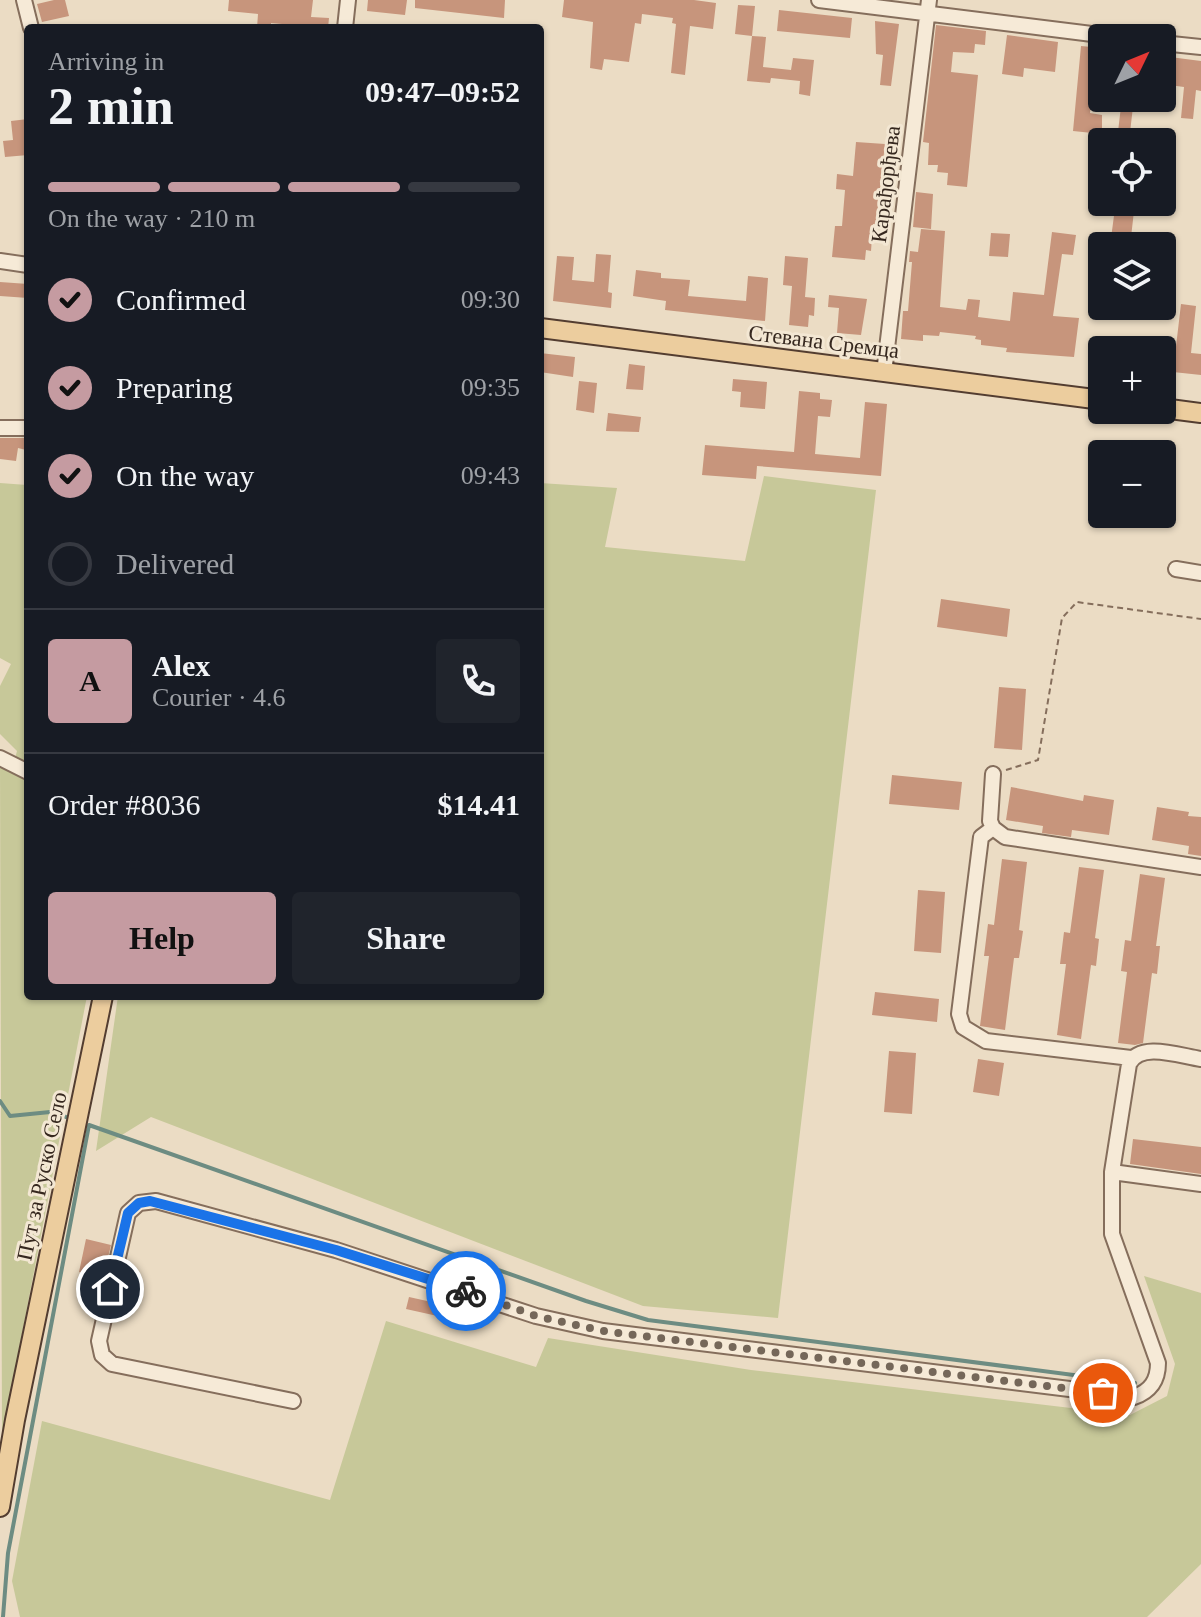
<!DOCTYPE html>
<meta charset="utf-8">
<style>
:root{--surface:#171b24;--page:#20242c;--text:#f1f3f6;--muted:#9ea1a6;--line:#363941;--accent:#c59ba1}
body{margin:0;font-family:"Times New Roman",serif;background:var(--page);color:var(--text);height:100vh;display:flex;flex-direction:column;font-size:30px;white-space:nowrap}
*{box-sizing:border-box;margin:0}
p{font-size:26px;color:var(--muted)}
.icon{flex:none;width:44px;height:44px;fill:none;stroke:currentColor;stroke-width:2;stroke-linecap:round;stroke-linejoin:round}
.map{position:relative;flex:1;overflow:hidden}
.sheet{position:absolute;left:24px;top:24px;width:520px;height:976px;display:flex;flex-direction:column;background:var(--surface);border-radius:8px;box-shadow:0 2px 6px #0004}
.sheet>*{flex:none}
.needle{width:52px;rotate:47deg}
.fabs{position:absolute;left:1088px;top:24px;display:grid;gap:16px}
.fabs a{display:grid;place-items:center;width:88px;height:88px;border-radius:8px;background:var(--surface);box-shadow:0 2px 6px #0004;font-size:40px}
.pin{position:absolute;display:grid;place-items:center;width:68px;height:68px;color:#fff;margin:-34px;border:4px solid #fff;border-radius:50%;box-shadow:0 2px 8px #0007}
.courier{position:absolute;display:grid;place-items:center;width:80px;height:80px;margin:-40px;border:6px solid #1a73e8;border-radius:50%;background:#fff;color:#222;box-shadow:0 2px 10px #0007}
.head em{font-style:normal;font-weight:700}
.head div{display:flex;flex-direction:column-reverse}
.head{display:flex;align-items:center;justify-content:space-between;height:136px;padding:0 24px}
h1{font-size:52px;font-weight:700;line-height:60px}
.bar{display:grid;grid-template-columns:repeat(4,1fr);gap:12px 8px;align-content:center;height:96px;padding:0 24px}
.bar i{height:10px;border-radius:6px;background:var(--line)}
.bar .current{background:var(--accent)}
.bar p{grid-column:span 4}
.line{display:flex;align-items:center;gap:20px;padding:0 24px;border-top:2px solid var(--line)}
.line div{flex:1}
.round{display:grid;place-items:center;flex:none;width:84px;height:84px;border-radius:8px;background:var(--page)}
ol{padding:0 24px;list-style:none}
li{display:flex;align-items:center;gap:24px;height:88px}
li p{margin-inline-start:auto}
li .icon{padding:8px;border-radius:50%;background:var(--accent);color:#111;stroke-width:4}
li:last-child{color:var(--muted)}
li i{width:44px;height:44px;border:4px solid var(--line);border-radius:50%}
.button{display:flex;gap:16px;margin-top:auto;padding:16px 24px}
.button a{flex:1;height:92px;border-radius:8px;background:var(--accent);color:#111;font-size:32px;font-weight:700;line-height:92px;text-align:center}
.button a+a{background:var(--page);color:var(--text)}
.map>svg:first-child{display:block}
</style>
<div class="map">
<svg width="1201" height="1617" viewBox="0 0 1201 1617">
<rect width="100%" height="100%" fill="#ebdcc4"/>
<path fill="#c7c899" d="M764,476L876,490L778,1318L643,1306L151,1117L96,1151L118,996H540V483L617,488L605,547L745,561Z
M0,483L27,485L28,491V996H87L2,1438L0,763L13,766L17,751L0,734V686L11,664L0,658Z
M1144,1276L1201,1293V1564L1147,1617H20L12,1581L42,1421L330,1500L386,1321L536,1367L548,1338L751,1370L1130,1415L1167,1396L1175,1364Z"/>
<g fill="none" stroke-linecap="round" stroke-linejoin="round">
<path stroke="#6d8c82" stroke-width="4" d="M0,1101L10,1116L50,1112L66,1117
M3,1617L8,1553L89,1125L586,1301L648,1320L1135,1383"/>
</g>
<path fill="#c7957c" d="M54,0H65L69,16L42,22L37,4Z
M229,0H313L311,17L329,18L328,28H293V25L271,23V28H257L258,14L228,11Z
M368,0H407L405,15L367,11Z
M415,0H505L504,18L415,8Z
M564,0H694L716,3L713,29L690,26L685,75L671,73L676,24L672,23L673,18L642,14L641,24L635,23L629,62L604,59L602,70L590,68L593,22L562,17Z
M738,5L755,6L752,36L735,34Z
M779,10L852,18L850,38L777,31Z
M875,21L899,24L891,86L880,85L883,55L876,54Z
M936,25L986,31L985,45L975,44L974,53L953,52L951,72L978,75L967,187L947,185L948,173L937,172L938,165H928L929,143L923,142Z
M1007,35L1058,42L1055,72L1024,68L1023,77L1002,74Z
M752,36L766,37L763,67L791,70L793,58L814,60L810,96L799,94L800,81L771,78L770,83L747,81Z
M1081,46L1102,48L1099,70L1102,71V87L1093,86L1090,113L1102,115V134L1073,131Z
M1162,56L1201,61V91L1196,90L1193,119L1181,118L1184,87L1162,84Z
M1122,98H1134L1129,141L1117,140Z
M28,119V155L5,157L3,141L13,140L11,121Z
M856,142L885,144L876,224H873L871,251L866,250L865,260L832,257L835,226H842L845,190L836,189L837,174L853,176Z
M916,192L933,194L931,229L913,227Z
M1115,208L1134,211L1130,246H1110Z
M921,229L945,231L940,307L966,310L968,299L980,300L978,317L1010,321L1013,292L1044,295L1052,232L1076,235L1073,255L1062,254L1053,316L1079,318L1074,357L1006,352L1007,348L981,345V340L975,339L976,336L940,332L939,336L923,335V341L901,339L903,311H908L912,262H909L910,251L918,252Z
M991,233L1010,234L1008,257L989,256Z
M596,254L611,255L608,292L612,293L611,308L553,301L557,256L574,257L572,280L594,282Z
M785,256L808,258L805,297L815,298L814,316L809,315L808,327L789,325L792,286L783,285Z
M636,270L661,273V278L690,280L688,296L746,301L748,276L768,278L765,321L665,310L666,301L633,296Z
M0,282L28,284V298L0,296Z
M829,295L867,299L861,335L837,333L839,308L828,307Z
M1181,304L1196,306L1191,353L1201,354V375L1173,372Z
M540,353L575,357L573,377L540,372Z
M629,364L645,366L643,390L626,389Z
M733,379L767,382L765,409L740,407L741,392L732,391Z
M579,381L597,383L594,413L576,410Z
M799,391L820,393V399L832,400L830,417L818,416L815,454L860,458L865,402L887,404L881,476L757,466L756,479L702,475L705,445L794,452Z
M608,413L641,417L639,432L606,431Z
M0,438H27L26,450L18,448L16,461L0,459Z
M941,599L1010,609L1007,637L937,627Z
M999,687L1026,689L1022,750L994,748Z
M892,775L962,782L959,810L889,804Z
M1011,787L1083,801L1084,795L1114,800L1109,835L1072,830L1071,837L1042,833L1043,826L1006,820Z
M1157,807L1189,812L1188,816L1201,817V856L1188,854L1189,846L1152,840Z
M1002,859L1027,862L1019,930L1023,931L1019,958H1014L1005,1030L980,1026L989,956H984L988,924L994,925Z
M1079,867L1104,870L1095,938L1099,939L1096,966L1091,965L1081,1039L1057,1035L1066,964H1060L1064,932L1070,933Z
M1140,874L1165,878L1156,946H1160L1157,974L1152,973L1143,1043L1135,1045L1118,1043L1127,972L1121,971L1125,940L1131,941Z
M918,890L945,892L941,953L914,951Z
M875,992L939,999L937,1022L872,1015Z
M889,1051L916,1053L912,1114L884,1112Z
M978,1059L1004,1063L999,1096L973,1092Z
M1133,1139L1201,1147V1174L1130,1164Z
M86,1239L111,1245L103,1278L79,1272Z
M409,1297L445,1305L442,1317L406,1309Z"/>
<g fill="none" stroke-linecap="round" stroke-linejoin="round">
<defs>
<path id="minor" d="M24,0L31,28
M819,0L1124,38
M345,28L348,0
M1162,43L1201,47
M0,261L28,265
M884,373L929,0
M0,428H28
M1176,569L1201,573
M0,758L28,772
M993,774L990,821L993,828L1005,837L1201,867
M993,828L981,837L959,1014L963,1027L986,1041L1131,1058
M1112,1172L1201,1184
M293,1401L112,1364L102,1355L99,1341L128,1213L139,1203L156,1201L336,1250L536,1316L603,1331L1134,1397C1151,1391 1158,1380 1158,1363L1112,1234V1172L1129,1064C1140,1041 1180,1056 1201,1059"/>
<path id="major" d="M540,328L1102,400
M1162,408L1201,413
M0,1507L15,1420L103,996"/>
</defs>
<use href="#minor" stroke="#856e5c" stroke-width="18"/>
<use href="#major" stroke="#533d30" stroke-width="22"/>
<path stroke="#856e5c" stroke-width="2" stroke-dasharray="6 4" stroke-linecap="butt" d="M1006,770L1038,760L1062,618L1077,602L1201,619"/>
<use href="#minor" stroke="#f6ead7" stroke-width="14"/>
<use href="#major" stroke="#eccd9e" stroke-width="18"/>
</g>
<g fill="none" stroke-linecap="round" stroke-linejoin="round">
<path stroke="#756759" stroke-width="8" stroke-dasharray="0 14.4" d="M466,1291L536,1316L603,1331L1103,1393"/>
<path stroke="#1a73e8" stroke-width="10" d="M110,1289L128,1213L139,1203L150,1201L336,1250L466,1291"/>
</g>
<g text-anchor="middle" stroke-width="6" stroke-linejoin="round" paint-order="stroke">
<g font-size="22" fill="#36281f" stroke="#f3e7d3">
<text transform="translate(885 184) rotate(-83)" y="8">Карађорђева</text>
<text transform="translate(824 341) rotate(7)" y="8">Стевана Сремца</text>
<text transform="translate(41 1176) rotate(-78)" y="8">Пут за Руско Село</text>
</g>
</g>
</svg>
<div class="fabs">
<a><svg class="needle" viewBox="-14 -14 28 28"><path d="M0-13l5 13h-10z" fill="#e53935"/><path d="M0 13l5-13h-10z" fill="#9ea1a6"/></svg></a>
<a><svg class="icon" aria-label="locate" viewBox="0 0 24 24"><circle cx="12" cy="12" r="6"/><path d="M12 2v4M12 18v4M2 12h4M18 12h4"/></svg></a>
<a><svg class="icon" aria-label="layers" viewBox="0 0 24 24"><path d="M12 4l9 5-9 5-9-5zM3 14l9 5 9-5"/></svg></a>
<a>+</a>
<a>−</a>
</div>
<div class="pin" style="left:1103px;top:1393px;background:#ea580c"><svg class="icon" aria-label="bag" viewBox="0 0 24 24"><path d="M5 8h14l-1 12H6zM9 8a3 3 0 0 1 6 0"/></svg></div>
<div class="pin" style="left:110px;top:1289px;background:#1f2937"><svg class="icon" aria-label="home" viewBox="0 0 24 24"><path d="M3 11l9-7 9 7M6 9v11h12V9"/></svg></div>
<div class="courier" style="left:466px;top:1291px"><svg class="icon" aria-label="bike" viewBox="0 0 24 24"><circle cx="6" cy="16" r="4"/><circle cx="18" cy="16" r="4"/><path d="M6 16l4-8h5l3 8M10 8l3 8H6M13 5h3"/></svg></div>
<section class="sheet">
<div class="head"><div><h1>2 min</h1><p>Arriving in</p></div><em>09:47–09:52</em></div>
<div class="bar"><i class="current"></i><i class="current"></i><i class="current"></i><i></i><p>On the way · 210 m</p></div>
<ol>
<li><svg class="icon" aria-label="check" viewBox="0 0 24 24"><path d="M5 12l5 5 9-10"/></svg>Confirmed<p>09:30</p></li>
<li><svg class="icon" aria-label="check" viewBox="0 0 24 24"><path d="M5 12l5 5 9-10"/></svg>Preparing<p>09:35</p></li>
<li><svg class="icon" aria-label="check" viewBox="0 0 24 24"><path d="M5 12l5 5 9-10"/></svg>On the way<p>09:43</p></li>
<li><i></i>Delivered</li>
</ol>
<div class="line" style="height:144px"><b class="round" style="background:var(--accent);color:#111">A</b><div><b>Alex</b><p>Courier · 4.6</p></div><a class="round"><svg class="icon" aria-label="phone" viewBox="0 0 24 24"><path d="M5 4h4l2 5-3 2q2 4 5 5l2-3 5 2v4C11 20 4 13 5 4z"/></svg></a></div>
<div class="line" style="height:104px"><div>Order #8036</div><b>$14.41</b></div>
<div class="button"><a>Help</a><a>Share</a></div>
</section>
</div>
